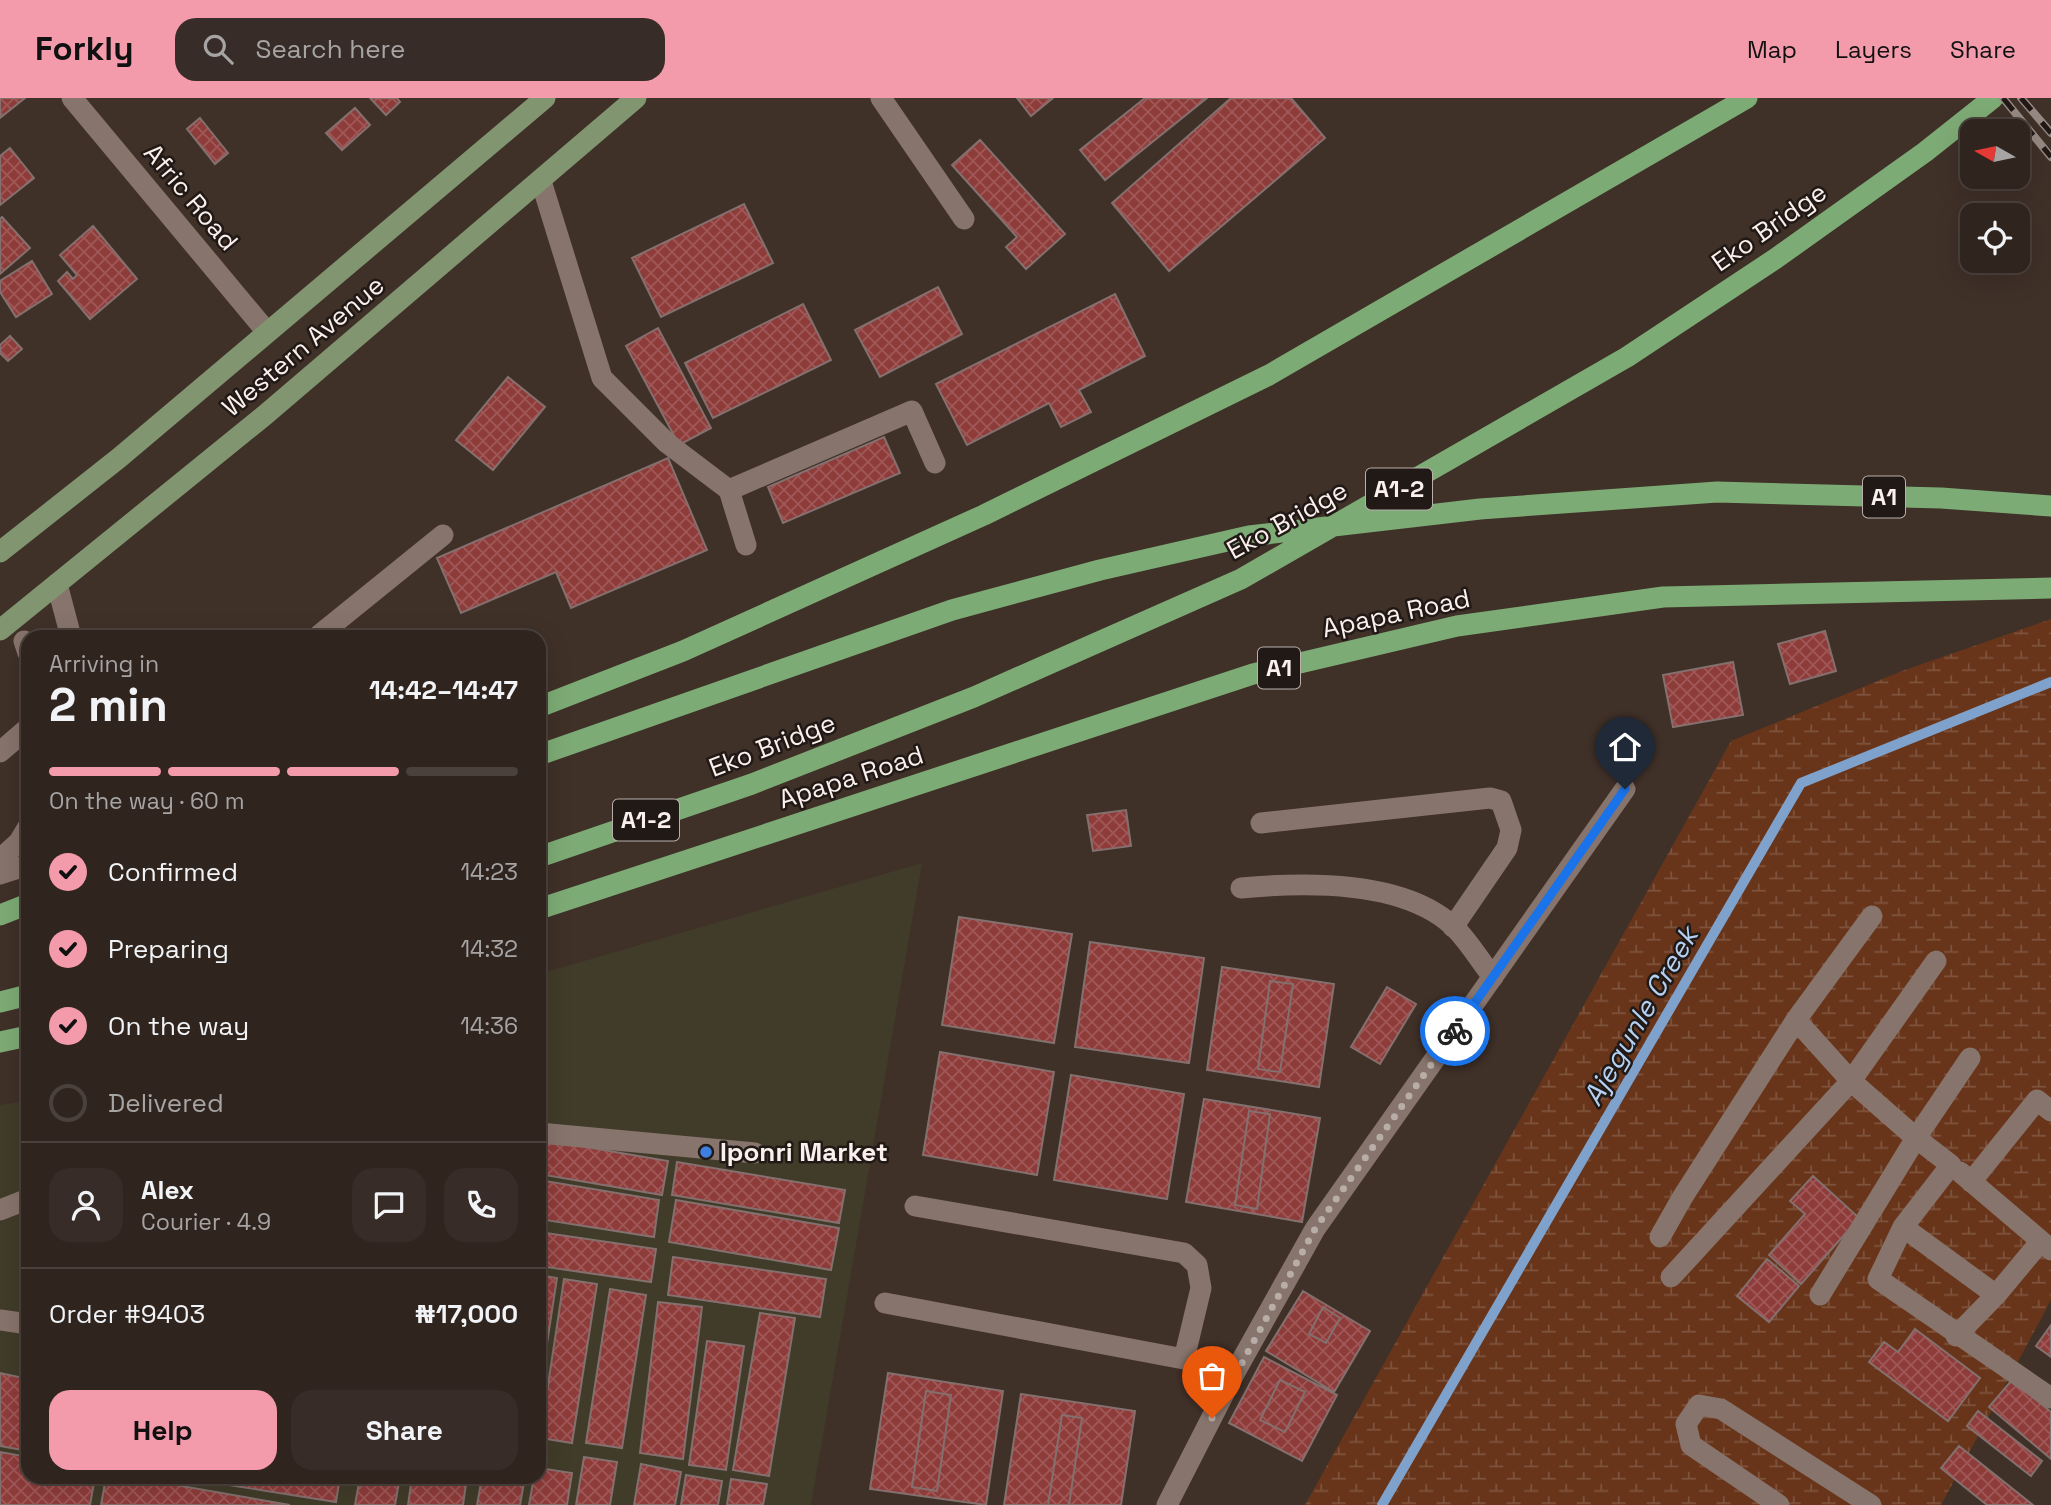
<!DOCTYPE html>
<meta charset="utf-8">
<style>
:root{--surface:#2f241e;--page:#372c27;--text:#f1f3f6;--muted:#a7a4a4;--line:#4a413c;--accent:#f39aab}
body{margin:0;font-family:"Space Grotesk",sans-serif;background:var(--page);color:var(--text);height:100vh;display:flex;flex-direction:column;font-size:26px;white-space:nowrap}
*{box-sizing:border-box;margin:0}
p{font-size:23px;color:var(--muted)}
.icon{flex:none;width:38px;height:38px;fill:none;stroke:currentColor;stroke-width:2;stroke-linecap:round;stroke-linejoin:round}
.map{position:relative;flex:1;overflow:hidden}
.drawer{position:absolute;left:21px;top:532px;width:525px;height:854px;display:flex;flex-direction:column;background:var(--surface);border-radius:21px;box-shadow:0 7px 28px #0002,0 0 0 2px var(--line)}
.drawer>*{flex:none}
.needle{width:46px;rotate:279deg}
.tools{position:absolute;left:1960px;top:21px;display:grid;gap:14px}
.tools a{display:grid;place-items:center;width:70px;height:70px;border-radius:14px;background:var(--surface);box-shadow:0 7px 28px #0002,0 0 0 2px var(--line);font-size:35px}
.pin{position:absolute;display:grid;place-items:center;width:60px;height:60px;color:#fff;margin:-72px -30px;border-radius:50% 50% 50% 0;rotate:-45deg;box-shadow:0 0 7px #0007}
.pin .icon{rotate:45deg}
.courier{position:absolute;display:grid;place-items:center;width:70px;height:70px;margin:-35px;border:5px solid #1a73e8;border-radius:50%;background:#fff;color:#222;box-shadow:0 2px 9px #0007}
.summary em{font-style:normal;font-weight:600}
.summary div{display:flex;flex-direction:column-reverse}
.summary{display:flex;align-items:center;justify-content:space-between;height:119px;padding:0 28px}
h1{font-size:46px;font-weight:600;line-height:52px}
.bar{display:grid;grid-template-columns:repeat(4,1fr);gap:10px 7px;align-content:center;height:84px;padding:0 28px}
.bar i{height:9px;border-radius:5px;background:var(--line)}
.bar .active{background:var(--accent)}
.bar p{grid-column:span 4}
.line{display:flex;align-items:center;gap:18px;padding:0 28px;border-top:2px solid var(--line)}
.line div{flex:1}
.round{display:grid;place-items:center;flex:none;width:74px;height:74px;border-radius:21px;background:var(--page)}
ol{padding:0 28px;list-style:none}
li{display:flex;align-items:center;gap:21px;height:77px}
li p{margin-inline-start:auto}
li .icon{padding:7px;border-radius:50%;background:var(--accent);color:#111;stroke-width:4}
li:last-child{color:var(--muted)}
li i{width:38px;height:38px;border:4px solid var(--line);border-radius:50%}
.primary-button{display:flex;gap:14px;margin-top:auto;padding:14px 28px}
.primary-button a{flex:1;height:80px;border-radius:21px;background:var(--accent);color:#111;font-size:28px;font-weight:600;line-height:80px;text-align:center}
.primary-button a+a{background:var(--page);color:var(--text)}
header{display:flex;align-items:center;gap:42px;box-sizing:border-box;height:98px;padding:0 35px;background:var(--accent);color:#111}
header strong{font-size:33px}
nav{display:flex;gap:38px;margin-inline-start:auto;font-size:24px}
.search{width:490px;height:63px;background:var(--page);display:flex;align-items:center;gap:18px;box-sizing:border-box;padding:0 24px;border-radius:21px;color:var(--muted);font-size:26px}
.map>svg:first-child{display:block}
</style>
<header>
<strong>Forkly</strong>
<div class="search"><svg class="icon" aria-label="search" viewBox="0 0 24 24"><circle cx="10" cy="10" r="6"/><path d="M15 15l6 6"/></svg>Search here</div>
<nav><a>Map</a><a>Layers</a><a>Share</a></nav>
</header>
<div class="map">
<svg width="2051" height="1407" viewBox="0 0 2051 1407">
<defs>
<pattern id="wetland-marsh" width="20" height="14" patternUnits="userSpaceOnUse" patternTransform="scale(1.75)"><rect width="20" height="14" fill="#68351b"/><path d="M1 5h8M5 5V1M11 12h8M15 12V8" fill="none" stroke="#7e533c"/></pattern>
<pattern id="building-cross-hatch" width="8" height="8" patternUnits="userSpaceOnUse" patternTransform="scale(1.75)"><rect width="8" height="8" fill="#8e3c3a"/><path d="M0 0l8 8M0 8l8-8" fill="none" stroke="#9f5857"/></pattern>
</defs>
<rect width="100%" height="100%" fill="#3f3028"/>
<path fill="#413b29" d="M922,765L811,1407H0V1007L28,1003V1379H539V876Z"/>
<path fill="url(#wetland-marsh)" d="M2051,521V1202L1941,1407H1305L1731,643L1902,573Z"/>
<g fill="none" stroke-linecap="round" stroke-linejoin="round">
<path stroke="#7fa2cc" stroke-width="10" d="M1382,1407L1801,685L2051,584"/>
</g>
<path fill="url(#building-cross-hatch)" stroke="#84706e" stroke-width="2" fill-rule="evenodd" d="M0,0H25L0,20Z
M370,0H397L400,4L386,17Z
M1017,0H1053L1031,18Z
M1145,0H1207L1105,82L1080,52Z
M1231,0H1291L1325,40L1169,173L1112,105Z
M355,10L370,27L342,52L326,35Z
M200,20L228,55L215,66L187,31Z
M980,42L1065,136L1026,171L1006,149L1017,139L952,67Z
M10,50L34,80L0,107V58Z
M744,106L773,165L661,219L632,160Z
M2,119L30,150L0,176V121Z
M93,128L137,181L90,221L58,183L67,174L73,181L77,177L60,157Z
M32,163L52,196L16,219L0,194V183Z
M938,189L962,236L880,279L855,232Z
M1115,196L1145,258L1079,292L1091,314L1061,329L1049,305L967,347L936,286Z
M803,206L831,262L713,320L685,265Z
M658,230L711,330L679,347L626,248Z
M10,238L22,251L8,263L0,255V247Z
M508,279L545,309L493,372L456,342Z
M884,339L900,375L783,425L768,389Z
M668,360L707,452L571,510L556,474L461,515L437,460Z
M1825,533L1836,573L1790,586L1778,546Z
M1733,564L1743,617L1673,629L1663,577Z
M1126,712L1131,748L1093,753L1087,717Z
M959,819L1072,836L1054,945L942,927Z
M1090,844L1204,860L1189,965L1075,949Z
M1222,869L1334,886L1319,989L1207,972ZM1270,883L1293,886L1280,974L1258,971Z
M1270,883L1293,886L1280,974L1258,971Z
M1387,889L1416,906L1380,966L1351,949Z
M940,954L1054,974L1037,1077L923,1057Z
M1071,977L1184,996L1167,1101L1054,1082Z
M1204,1001L1320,1020L1302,1124L1186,1104ZM1249,1013L1270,1016L1257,1111L1235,1107Z
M1249,1013L1270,1016L1257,1111L1235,1107Z
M539,1041L668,1063L662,1097L539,1076Z
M677,1064L845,1092L839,1125L672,1097Z
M1813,1078L1859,1120L1801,1186L1769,1157L1805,1116L1790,1103Z
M539,1082L659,1102L654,1139L539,1121Z
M676,1102L839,1130L831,1172L669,1144Z
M539,1134L656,1151L651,1184L539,1168Z
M673,1159L826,1181L820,1219L668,1197Z
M1767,1161L1799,1188L1769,1224L1737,1198Z
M539,1177L557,1180L539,1298Z
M564,1181L597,1186L572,1345L540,1340Z
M610,1191L646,1197L622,1350L586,1345Z
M1303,1193L1370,1233L1334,1294L1266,1253ZM1323,1209L1340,1220L1326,1245L1309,1236Z
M658,1204L702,1209L683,1361L640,1355Z
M1323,1209L1340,1220L1326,1245L1309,1236Z
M760,1215L795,1220L769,1378L733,1372Z
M2051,1227V1259L2036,1248Z
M1915,1231L1980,1280L1948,1323L1869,1264L1884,1244L1898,1254Z
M707,1243L744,1248L726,1372L689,1367Z
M1264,1259L1337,1297L1302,1363L1229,1325ZM1280,1282L1305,1294L1285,1334L1260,1322Z
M0,1275L28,1281V1353L0,1348Z
M888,1275L1003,1293L986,1407L870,1391ZM926,1293L951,1297L937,1393L912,1389Z
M1280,1282L1305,1294L1285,1334L1260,1322Z
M2012,1282L2051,1314V1361L1989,1309Z
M926,1293L951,1297L937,1393L912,1389Z
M1021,1296L1135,1313L1121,1407H1069L1082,1320L1062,1317L1048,1407H1004Z
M1978,1313L2042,1363L2031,1378L1967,1328Z
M1062,1317L1082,1320L1069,1407H1048Z
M1959,1348L2033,1407H1987L1941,1370Z
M0,1354L28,1359V1379H95L90,1407H0Z
M584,1359L617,1364L610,1407H576Z
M641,1366L681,1374L675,1407H634Z
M539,1370L572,1375L567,1407H529L534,1379H539Z
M686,1377L722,1383L718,1407H681Z
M106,1379H130L290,1407H101Z
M178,1379H340L336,1404Z
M360,1379H400L395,1407H355Z
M412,1379H467L463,1407H408Z
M482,1379H525L520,1407H477Z
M731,1381L767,1386L763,1407H727Z"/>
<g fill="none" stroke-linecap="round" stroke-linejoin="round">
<path stroke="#87746c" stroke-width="21" d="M881,0L964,121
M541,83L602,280L667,345L729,392L912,313L935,365
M729,392L746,447
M57,486L71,539
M317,539L443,437
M24,543L28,555
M0,654L28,630
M1261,725L1490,700L1501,703L1511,732L1507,750L1453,829
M0,761L19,744L28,729
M0,776L28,767
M1241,790C1305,784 1403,782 1453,828C1468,842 1480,863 1493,879
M1936,863L1851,983L1916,1040L1970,960
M1796,922L1872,818
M539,1035L755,1055
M1960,1074L2041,1143
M1971,1084L2037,1002L2051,1013
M915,1108L1184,1155L1197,1167L1201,1190L1184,1261
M0,1112L28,1101
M1903,1129L1996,1197L2041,1143L2051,1152
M1660,1139L1682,1100L1796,922L1851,983L1671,1179
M1820,1197L1916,1040L1951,1067L1903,1129L1878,1181L2051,1300
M885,1205L1184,1261L1234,1276
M0,1222L28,1226
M1956,1238L1996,1197
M1779,1407L1691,1347L1686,1326L1699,1307L1721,1311L1871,1407"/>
<path stroke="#87746c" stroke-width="21" d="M72,0L267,234
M1167,1407L1234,1276L1315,1131L1625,691"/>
<path stroke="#819571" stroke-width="21" d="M0,454L119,360L545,0
M0,532L265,317L636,0"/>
<path stroke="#7dab75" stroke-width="21" d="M539,609L683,553L984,417L1269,277L1747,0
M539,657L952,512L1100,472L1249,438L1480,411L1717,394L1941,400L2051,408
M539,759L752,686L974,599L1241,481L1627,259L1775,161L1925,54L1993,0
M539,811L1253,576L1457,528L1663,499L2051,490
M0,817L28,806
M0,904L28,897
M0,944L28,938"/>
<defs>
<path id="rail" d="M2003,0L2051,59
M2021,0L2051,35"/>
</defs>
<use href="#rail" stroke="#968983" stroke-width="8"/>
<use href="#rail" stroke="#211916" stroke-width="5" stroke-dasharray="16" stroke-linecap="butt"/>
</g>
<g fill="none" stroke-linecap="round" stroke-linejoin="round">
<path stroke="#b9ada7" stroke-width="7" stroke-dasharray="0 12.6" d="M1212,1320L1315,1131L1455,933"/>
<path stroke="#1a73e8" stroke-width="9" d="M1455,933L1625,691"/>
</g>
<circle fill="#3f7fe0" stroke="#211916" stroke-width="2.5" cx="706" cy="1054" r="7"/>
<g text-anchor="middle" stroke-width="5" stroke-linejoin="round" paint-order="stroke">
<g fill="#211916" stroke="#bab0ab" stroke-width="2">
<rect x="1366" y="370.5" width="66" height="41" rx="5"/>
<rect x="1863" y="378.5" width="42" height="41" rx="5"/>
<rect x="1258" y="549.5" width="42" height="41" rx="5"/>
<rect x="613" y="701.5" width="66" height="41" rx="5"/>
</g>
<g font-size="24" font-weight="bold" fill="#fbf0eb">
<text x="1399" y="399">A1-2</text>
<text x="1884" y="407">A1</text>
<text x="1279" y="578">A1</text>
<text x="646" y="730">A1-2</text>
</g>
<g font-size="26" fill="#fbf0eb" stroke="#211916">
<text transform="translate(191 99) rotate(50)" y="9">Afric Road</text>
<text transform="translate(1769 129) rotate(-35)" y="9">Eko Bridge</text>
<text transform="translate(303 248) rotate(-40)" y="9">Western Avenue</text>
<text transform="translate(1287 422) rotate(-29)" y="9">Eko Bridge</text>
<text transform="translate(1396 515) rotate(-12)" y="9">Apapa Road</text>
<text transform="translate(772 647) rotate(-21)" y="9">Eko Bridge</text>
<text transform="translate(851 679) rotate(-18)" y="9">Apapa Road</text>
</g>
<g font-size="26" font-weight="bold" fill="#fbf0eb" stroke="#211916" text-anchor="start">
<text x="720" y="1063">Iponri Market</text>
</g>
<g font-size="28" font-style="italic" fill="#b4d1f3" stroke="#211916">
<text transform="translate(1640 918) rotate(-60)" y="10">Ajegunle Creek</text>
</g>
</g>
</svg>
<div class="tools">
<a><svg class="needle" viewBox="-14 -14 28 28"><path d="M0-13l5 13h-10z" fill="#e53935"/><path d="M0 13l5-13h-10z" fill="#a7a4a4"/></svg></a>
<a><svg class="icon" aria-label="locate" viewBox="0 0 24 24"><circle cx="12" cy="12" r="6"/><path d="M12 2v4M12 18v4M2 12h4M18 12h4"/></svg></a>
</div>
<div class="pin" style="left:1212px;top:1320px;background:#ea580c"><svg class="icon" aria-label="bag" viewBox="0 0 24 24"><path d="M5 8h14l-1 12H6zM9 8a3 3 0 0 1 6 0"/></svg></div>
<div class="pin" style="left:1625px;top:691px;background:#1f2937"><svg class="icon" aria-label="home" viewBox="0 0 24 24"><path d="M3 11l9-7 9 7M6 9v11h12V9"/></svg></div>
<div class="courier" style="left:1455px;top:933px"><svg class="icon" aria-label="bike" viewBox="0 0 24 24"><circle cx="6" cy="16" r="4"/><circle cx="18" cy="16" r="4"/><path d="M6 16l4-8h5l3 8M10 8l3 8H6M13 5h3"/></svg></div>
<section class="drawer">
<div class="summary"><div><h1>2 min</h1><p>Arriving in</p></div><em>14:42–14:47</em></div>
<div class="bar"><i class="active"></i><i class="active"></i><i class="active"></i><i></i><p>On the way · 60 m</p></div>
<ol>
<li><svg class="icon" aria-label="check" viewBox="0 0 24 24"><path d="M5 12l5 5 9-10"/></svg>Confirmed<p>14:23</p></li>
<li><svg class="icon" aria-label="check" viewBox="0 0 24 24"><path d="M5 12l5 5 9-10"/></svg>Preparing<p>14:32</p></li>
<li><svg class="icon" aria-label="check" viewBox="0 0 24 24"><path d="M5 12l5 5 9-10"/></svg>On the way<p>14:36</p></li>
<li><i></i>Delivered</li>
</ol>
<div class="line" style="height:126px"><a class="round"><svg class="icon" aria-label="person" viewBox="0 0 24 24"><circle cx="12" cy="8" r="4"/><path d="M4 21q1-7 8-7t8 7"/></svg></a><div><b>Alex</b><p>Courier · 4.9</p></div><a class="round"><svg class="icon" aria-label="chat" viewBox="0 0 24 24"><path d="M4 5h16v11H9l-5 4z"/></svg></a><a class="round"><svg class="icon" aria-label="phone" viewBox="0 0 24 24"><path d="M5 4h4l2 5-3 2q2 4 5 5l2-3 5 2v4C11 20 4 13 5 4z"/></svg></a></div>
<div class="line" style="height:91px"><div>Order #9403</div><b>₦17,000</b></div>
<div class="primary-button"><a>Help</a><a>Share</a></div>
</section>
</div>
